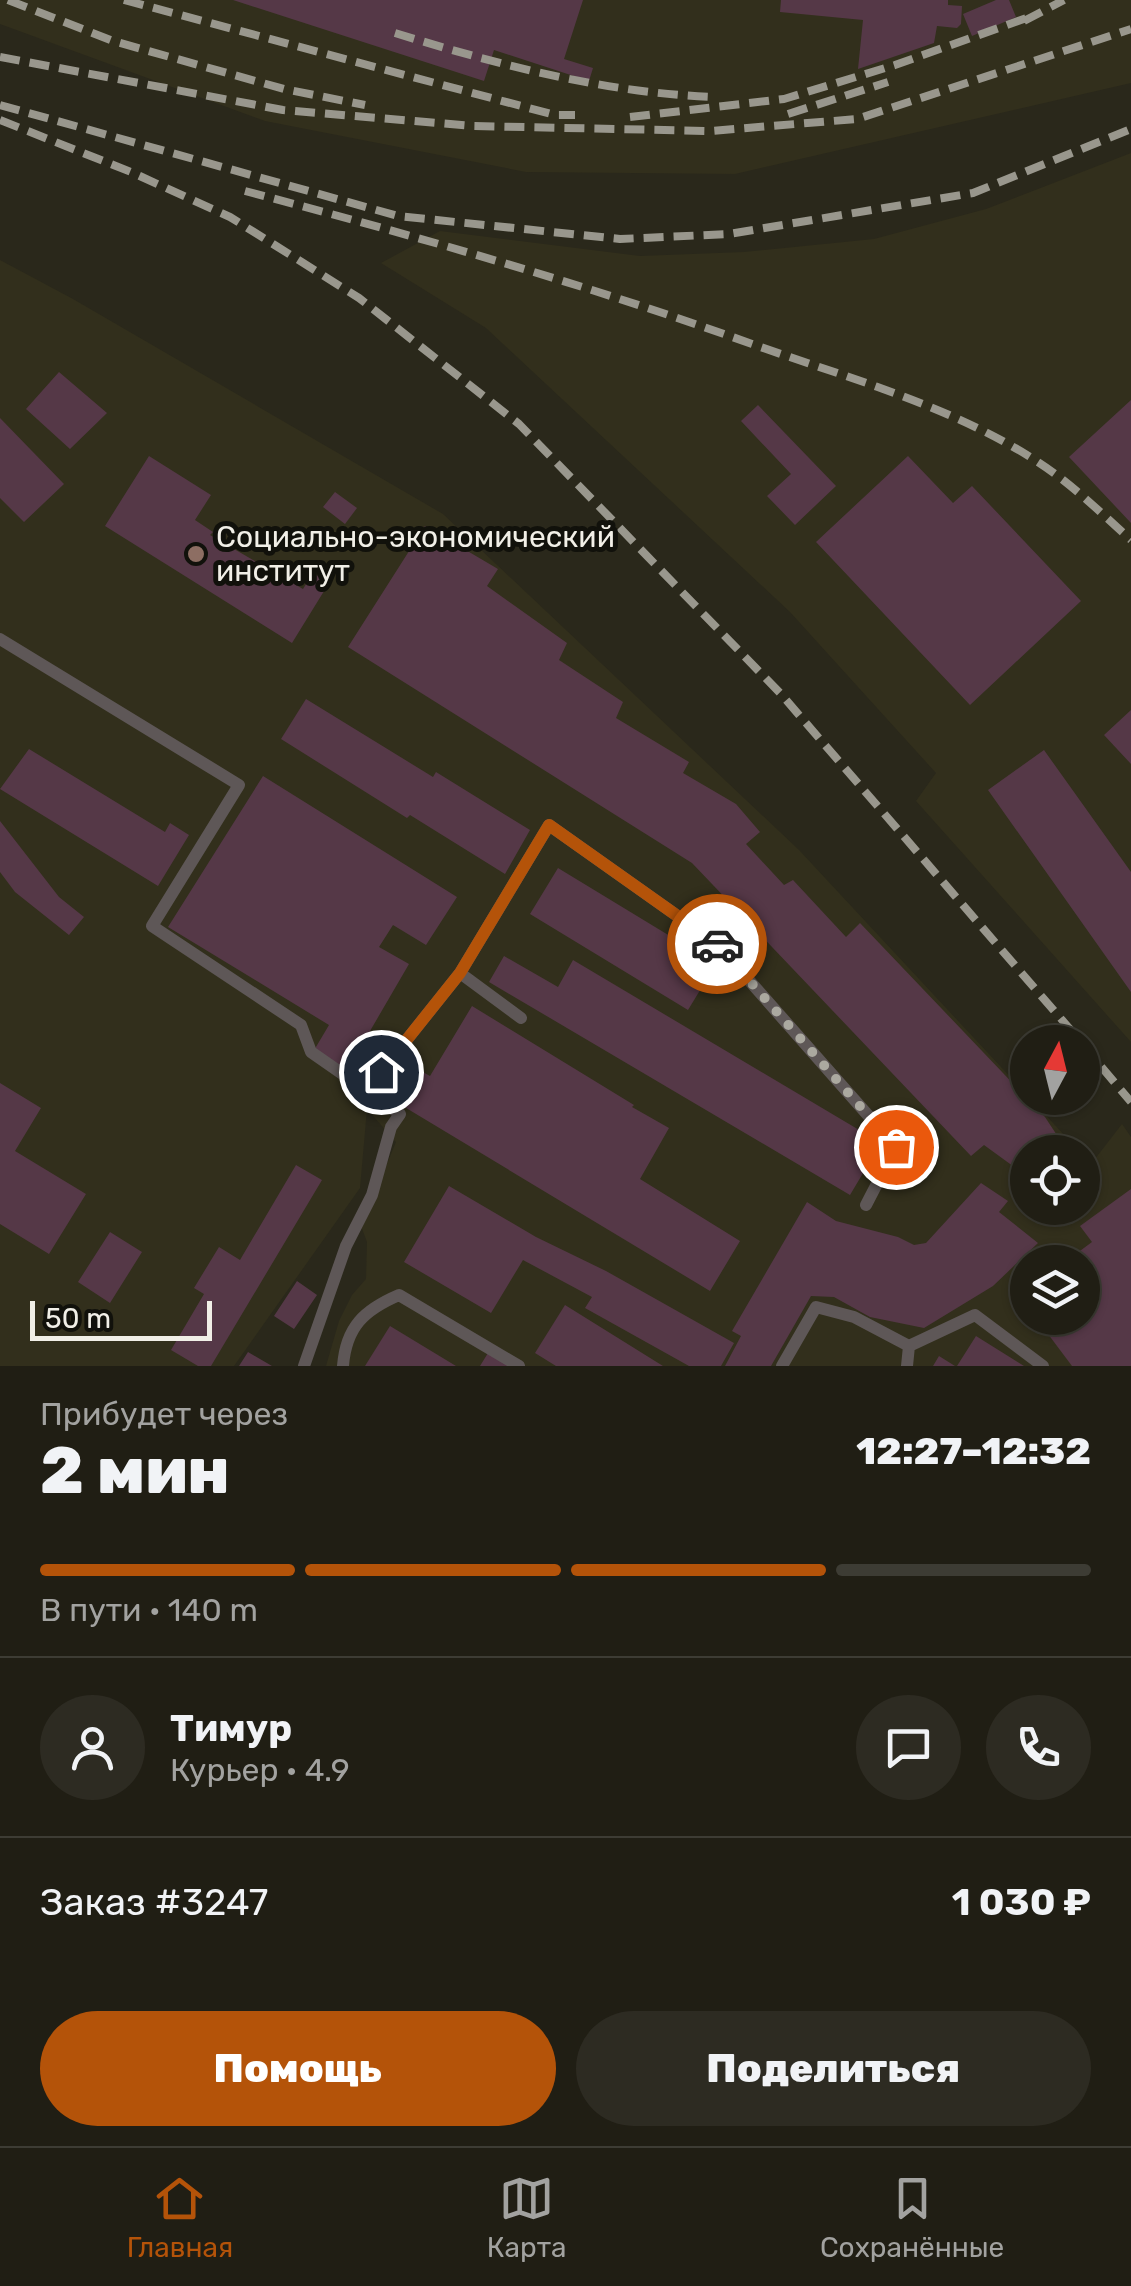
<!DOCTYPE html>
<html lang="ru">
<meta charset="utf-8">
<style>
:root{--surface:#201e14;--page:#2d2b22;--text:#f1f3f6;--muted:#a2a2a0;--line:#3d3c34;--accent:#b45309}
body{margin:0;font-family:Rubik,sans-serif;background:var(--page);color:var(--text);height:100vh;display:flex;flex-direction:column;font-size:38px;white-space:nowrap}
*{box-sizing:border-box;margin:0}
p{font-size:32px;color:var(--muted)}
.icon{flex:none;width:55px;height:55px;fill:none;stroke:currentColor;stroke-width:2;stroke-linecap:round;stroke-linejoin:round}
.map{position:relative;height:1366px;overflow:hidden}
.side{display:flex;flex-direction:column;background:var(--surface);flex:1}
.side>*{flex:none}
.needle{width:65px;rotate:7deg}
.fabs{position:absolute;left:1010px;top:1025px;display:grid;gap:20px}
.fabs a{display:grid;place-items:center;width:90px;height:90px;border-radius:50%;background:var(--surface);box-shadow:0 2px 8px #0004,0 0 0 2px var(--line);font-size:50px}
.scale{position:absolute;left:30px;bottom:25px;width:182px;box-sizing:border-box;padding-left:10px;border:5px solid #f1efe7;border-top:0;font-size:28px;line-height:35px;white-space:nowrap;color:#f1efe7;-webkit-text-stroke:8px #11110b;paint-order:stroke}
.pin{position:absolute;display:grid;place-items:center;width:85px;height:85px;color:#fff;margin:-42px;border:5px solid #fff;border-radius:50%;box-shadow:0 2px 10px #0007}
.courier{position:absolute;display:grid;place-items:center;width:100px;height:100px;margin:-50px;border:8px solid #b45309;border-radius:50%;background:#fff;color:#222;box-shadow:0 2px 12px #0007}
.head em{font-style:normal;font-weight:800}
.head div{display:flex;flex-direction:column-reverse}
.head{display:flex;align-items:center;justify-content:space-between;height:170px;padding:0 40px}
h1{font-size:65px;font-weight:800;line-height:75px}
.bar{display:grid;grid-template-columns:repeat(4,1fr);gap:15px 10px;align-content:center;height:120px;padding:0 40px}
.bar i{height:12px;border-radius:8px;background:var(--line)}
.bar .active{background:var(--accent)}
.bar p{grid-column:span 4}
.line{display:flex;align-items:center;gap:25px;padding:0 40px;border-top:2px solid var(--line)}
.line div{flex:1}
.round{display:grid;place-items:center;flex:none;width:105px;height:105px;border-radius:52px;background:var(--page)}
.primary-button{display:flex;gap:20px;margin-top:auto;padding:20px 40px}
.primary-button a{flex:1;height:115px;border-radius:60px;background:var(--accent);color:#fff;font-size:40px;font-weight:800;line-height:115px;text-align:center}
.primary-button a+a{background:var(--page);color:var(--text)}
.tab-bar{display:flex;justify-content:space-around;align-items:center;height:140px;border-top:2px solid var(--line);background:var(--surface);font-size:28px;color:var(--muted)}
.tab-bar a{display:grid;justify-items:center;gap:5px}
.tab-bar .active{color:var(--accent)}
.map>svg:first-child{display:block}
</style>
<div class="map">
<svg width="1131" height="1366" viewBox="0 0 1131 1366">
<rect width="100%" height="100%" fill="#2a281b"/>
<path fill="#322f1c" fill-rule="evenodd" d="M0,0H1131V83L735,174L526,172L265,121L0,24Z
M1131,153V1042L916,801L936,773L790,612L486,328L381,263L440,231L640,256L744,252L874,239L986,209Z
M0,260L73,299L443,514L799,850L1080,1152H1028V1208H1082L1083,1156L1091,1164L1122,1124L1131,1137V1366H326L339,1321L352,1295L366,1279L367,1242L361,1226L396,1142L367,1109L360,1188L234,1366H0ZM1028,1262H1082V1318H1028Z"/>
<path fill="#553847" d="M233,0H583L564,59L593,68L589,81L494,50L484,81Z
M781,0H948V5L962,6L961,24L957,28L937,26L934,43L858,69L863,20L780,12Z
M996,0H1009L1016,17L972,36L963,14Z
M59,372L107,413L70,449L26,409Z
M1131,400V523L1069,457Z
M758,405L836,486L795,525L767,496L791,474L741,421Z
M0,418L64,484L24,522L0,498Z
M149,456L211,495L195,520L213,532L210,535L303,589L313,573L329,583L292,643L105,526Z
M908,456L953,503L972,486L1081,601L970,705L816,542Z
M335,492L357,508L345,524L323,507Z
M425,526L498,569L487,586L567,643L559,660L623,702L616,718L689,762L683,773L736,804L760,832L746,844L784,885L793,880L846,937L860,923L1045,1117L1068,1152H1028V1177L984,1145L971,1156L692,863L348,647Z
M306,699L433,777L436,772L530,830L505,874L410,815L407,818L281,739Z
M1131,710V764L1104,735Z
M29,749L165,832L170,823L189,835L158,886L0,789Z
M1044,750L1131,872V992L988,790Z
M263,776L457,897L426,945L393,925L379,947L409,964L352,1062L400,1090L414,1067L430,1076L472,1006L634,1105L632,1107L669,1128L640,1179L740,1241L710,1291L313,1052L329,1025L168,927Z
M0,821L59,897L84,917L69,935L15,892L0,872Z
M558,868L716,964L688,1010L530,914Z
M504,956L558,987L573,960L881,1143L850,1195L489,982Z
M0,1083L41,1108L15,1151L86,1194L49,1254L0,1224Z
M296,1165L322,1180L211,1366H198L171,1350L204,1294L194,1288L219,1247L240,1260Z
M981,1183L1008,1201L999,1212L1038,1243L993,1286L924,1328L870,1317L834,1297L811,1296L771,1366H725L741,1336L732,1331L807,1202L836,1221L898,1237L914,1245L926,1243Z
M449,1186L536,1237L606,1271L734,1343L721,1366H689L585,1308L592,1297L523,1260L491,1313L404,1262Z
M1131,1189V1366H1072L1036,1318H1082V1262H1065L1092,1242L1080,1226Z
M110,1232L142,1252L110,1303L78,1282Z
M297,1281L317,1295L294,1329L274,1316Z
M565,1305L663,1366H556L535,1353Z
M390,1326L456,1366H365Z
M976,1336L1024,1366H957Z
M248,1352L272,1366H239Z
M488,1353L510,1366H480Z
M939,1356L955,1366H933Z"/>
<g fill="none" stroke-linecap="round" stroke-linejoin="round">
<path stroke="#5e5757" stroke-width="12" d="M0,639L239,785L152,926L301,1025L311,1052L400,1114L391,1127L372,1195L346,1246L304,1366
M521,1018L460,973L549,825L717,944L896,1147L866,1205
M381,1072L460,973
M909,1346L975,1315L1043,1366
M343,1366C346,1327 364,1310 399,1295L519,1366
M782,1366L816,1307L854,1317L909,1346L907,1366"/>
<path stroke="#99978d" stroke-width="8" stroke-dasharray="20 10" stroke-linecap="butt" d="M8,0L113,41L284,89L365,105
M124,0L555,115H575
M1024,21L1064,0
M395,33C499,65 606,93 714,97
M0,57L283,110L473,126L710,131L857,119L1131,29
M0,105L398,216L620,239L729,234L973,193L1131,129
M788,114L888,82
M630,117L784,99L895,65L1035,15
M0,120L131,172L230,217L359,298L519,424L781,694L1081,1042
M245,191C416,236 585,284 752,344C848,378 952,406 1038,462C1072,484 1101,513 1131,540
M1082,1044L1131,1102"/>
</g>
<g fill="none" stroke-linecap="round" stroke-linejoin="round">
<path stroke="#aba9a0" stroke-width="10" stroke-dasharray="0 18" d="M717,944L896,1147"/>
<path stroke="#b45309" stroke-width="12" d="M381,1072L460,973L549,825L717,944"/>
</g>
<circle fill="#8d6e63" stroke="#11110b" stroke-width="4" cx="196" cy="554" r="10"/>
<g text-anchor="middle" stroke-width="10" stroke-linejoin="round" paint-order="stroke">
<g font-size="30" fill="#f1efe7" stroke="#11110b" text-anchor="start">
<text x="216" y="547">Социально-экономический<tspan x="216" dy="34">институт</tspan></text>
</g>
</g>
</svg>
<div class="fabs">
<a><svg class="needle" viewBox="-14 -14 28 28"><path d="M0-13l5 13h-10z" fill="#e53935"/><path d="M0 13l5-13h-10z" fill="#a2a2a0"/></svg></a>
<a><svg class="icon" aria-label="locate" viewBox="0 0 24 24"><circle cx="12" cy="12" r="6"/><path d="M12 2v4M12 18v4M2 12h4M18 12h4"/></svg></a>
<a><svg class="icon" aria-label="layers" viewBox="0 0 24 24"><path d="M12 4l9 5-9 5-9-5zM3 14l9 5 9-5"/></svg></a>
</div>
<div class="scale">50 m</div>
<div class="pin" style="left:896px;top:1147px;background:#ea580c"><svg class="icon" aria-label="bag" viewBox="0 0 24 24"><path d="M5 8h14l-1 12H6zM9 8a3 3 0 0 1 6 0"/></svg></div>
<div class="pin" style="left:381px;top:1072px;background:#1f2937"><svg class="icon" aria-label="home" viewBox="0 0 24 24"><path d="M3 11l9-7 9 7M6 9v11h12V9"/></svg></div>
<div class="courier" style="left:717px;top:944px"><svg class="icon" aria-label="car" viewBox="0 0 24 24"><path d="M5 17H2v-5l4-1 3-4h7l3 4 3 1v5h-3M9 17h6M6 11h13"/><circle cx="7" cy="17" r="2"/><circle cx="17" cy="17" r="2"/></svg></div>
</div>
<section class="side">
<div class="head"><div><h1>2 мин</h1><p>Прибудет через</p></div><em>12:27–12:32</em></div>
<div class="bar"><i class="active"></i><i class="active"></i><i class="active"></i><i></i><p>В пути · 140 m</p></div>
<div class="line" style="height:180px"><a class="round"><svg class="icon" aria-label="person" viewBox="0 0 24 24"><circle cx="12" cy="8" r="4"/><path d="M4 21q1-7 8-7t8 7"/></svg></a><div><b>Тимур</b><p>Курьер · 4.9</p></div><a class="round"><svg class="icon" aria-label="chat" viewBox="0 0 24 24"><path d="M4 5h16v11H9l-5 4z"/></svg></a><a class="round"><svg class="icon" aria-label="phone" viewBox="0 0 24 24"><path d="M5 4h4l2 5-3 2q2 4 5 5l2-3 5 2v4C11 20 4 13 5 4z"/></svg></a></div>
<div class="line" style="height:130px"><div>Заказ #3247</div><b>1 030 ₽</b></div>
<div class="primary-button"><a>Помощь</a><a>Поделиться</a></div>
</section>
<nav class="tab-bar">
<a class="active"><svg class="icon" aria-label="home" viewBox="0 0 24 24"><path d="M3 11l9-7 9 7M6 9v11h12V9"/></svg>Главная</a>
<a><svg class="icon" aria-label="map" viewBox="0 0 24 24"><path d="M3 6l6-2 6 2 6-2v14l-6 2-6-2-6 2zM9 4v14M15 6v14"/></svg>Карта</a>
<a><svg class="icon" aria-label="saved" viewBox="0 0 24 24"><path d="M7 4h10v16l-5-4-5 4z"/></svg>Сохранённые</a>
</nav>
